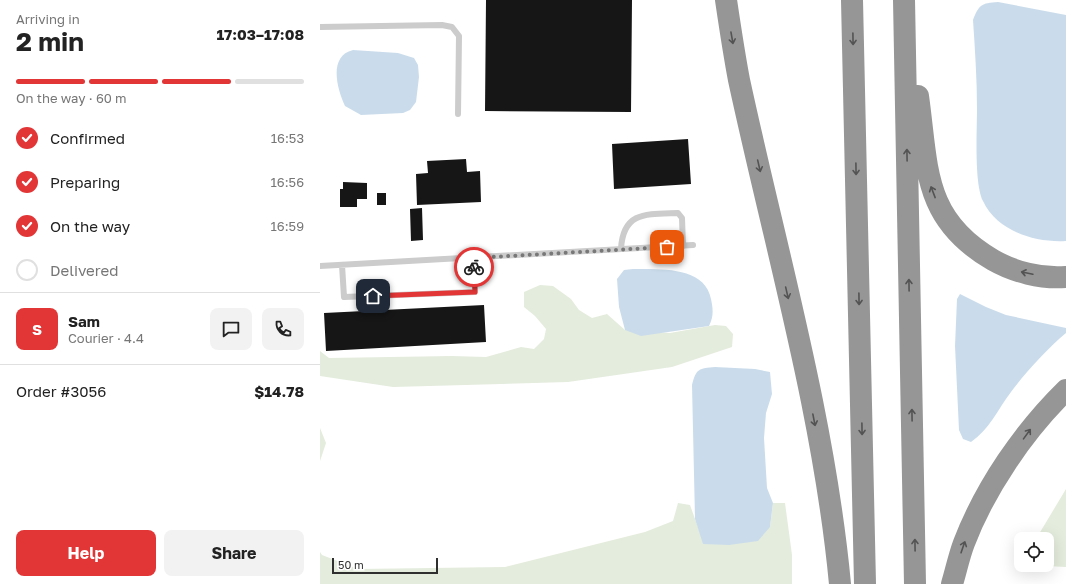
<!DOCTYPE html>
<meta charset="utf-8">
<style>
:root{--surface:#fff;--page:#f2f2f2;--text:#222;--muted:#767676;--line:#e0e0e0;--accent:#e23536}
body{margin:0;font-family:"Golos Text",sans-serif;background:var(--page);color:var(--text);height:100vh;display:flex;flex-direction:column;font-size:15px;white-space:nowrap}
*{box-sizing:border-box;margin:0}
p{font-size:13px;color:var(--muted)}
.icon{flex:none;width:22px;height:22px;fill:none;stroke:currentColor;stroke-width:2;stroke-linecap:round;stroke-linejoin:round}
.map{position:relative;flex:1;overflow:hidden}
.side{display:flex;flex-direction:column;background:var(--surface);width:320px}
.side>*{flex:none}
.fabs{position:absolute;left:694px;top:532px;display:grid;gap:8px}
.fabs a{display:grid;place-items:center;width:40px;height:40px;border-radius:8px;background:var(--surface);box-shadow:0 4px 16px #0002;font-size:20px}
.scale{position:absolute;left:12px;bottom:10px;width:106px;box-sizing:border-box;padding-left:4px;border:2px solid #2f2f2f;border-top:0;font-size:11px;line-height:14px;white-space:nowrap;color:#2f2f2f;-webkit-text-stroke:3px #fff;paint-order:stroke}
.pin{position:absolute;display:grid;place-items:center;width:34px;height:34px;color:#fff;margin:-17px;border-radius:8px;box-shadow:0 2px 6px #0006}
.courier{position:absolute;display:grid;place-items:center;width:40px;height:40px;margin:-20px;border:3px solid #e23536;border-radius:50%;background:#fff;color:#222;box-shadow:0 1px 5px #0007}
.summary em{font-style:normal;font-weight:700}
.summary div{display:flex;flex-direction:column-reverse}
.summary{display:flex;align-items:center;justify-content:space-between;height:68px;padding:0 16px}
h1{font-size:26px;font-weight:700;line-height:30px}
.bar{display:grid;grid-template-columns:repeat(4,1fr);gap:6px 4px;align-content:center;height:48px;padding:0 16px}
.bar i{height:5px;border-radius:3px;background:var(--line)}
.bar .selected{background:var(--accent)}
.bar p{grid-column:span 4}
.line{display:flex;align-items:center;gap:10px;padding:0 16px;border-top:1px solid var(--line)}
.line div{flex:1}
.round{display:grid;place-items:center;flex:none;width:42px;height:42px;border-radius:8px;background:var(--page)}
ol{padding:0 16px;list-style:none}
li{display:flex;align-items:center;gap:12px;height:44px}
li p{margin-inline-start:auto}
li .icon{padding:4px;border-radius:50%;background:var(--accent);color:#fff;stroke-width:4}
li:last-child{color:var(--muted)}
li i{width:22px;height:22px;border:2px solid var(--line);border-radius:50%}
.action{display:flex;gap:8px;margin-top:auto;padding:8px 16px}
.action a{flex:1;height:46px;border-radius:8px;background:var(--accent);color:#fff;font-size:16px;font-weight:700;line-height:46px;text-align:center}
.action a+a{background:var(--page);color:var(--text)}
main{display:flex;flex:1;min-height:0}
.map>svg:first-child{display:block}
</style>
<main>
<section class="side">
<div class="summary"><div><h1>2 min</h1><p>Arriving in</p></div><em>17:03–17:08</em></div>
<div class="bar"><i class="selected"></i><i class="selected"></i><i class="selected"></i><i></i><p>On the way · 60 m</p></div>
<ol>
<li><svg class="icon" aria-label="check" viewBox="0 0 24 24"><path d="M5 12l5 5 9-10"/></svg>Confirmed<p>16:53</p></li>
<li><svg class="icon" aria-label="check" viewBox="0 0 24 24"><path d="M5 12l5 5 9-10"/></svg>Preparing<p>16:56</p></li>
<li><svg class="icon" aria-label="check" viewBox="0 0 24 24"><path d="M5 12l5 5 9-10"/></svg>On the way<p>16:59</p></li>
<li><i></i>Delivered</li>
</ol>
<div class="line" style="height:72px"><b class="round" style="background:var(--accent);color:#fff">S</b><div><b>Sam</b><p>Courier · 4.4</p></div><a class="round"><svg class="icon" aria-label="chat" viewBox="0 0 24 24"><path d="M4 5h16v11H9l-5 4z"/></svg></a><a class="round"><svg class="icon" aria-label="phone" viewBox="0 0 24 24"><path d="M5 4h4l2 5-3 2q2 4 5 5l2-3 5 2v4C11 20 4 13 5 4z"/></svg></a></div>
<div class="line" style="height:52px"><div>Order #3056</div><b>$14.78</b></div>
<div class="action"><a>Help</a><a>Share</a></div>
</section>
<div class="map">
<svg width="746" height="584" viewBox="0 0 746 584">
<rect width="100%" height="100%" fill="#fff"/>
<path fill="#e4ecdd" d="M220,285L233,286L251,299L259,310L272,318L287,314L305,330L350,333L395,325L406,326L413,334L412,347L352,367L248,382L73,387L0,376V351L9,358L132,356L166,357L201,347L214,349L224,339L226,329L215,316L204,307V292Z
M0,428L6,443L0,461Z
M746,489V567L726,566L724,565H727V539H716Z
M358,503L370,505L384,544L450,527L453,503H465L472,555V584H0V552L2,555L38,569L185,567L325,532L353,521Z"/>
<path fill="#cadceb" d="M678,2L746,15V241C715,243 677,231 663,201C654,183 657,131 657,109C657,80 655,50 653,20C659,5 661,3 678,2Z
M33,50L78,53L94,58L98,65L99,77L96,102L90,110L83,113L41,115L25,106C17,89 8,56 33,50Z
M313,269C339,269 385,266 391,299C393,309 394,316 389,326L321,336L305,330L299,307L297,279L304,270Z
M640,294L666,307L686,315L746,328V333C728,348 705,373 691,392C678,409 669,430 651,442L643,439L639,430L635,346L637,299Z
M395,367L435,369L450,372L452,394L446,413L444,438L447,488L453,503L450,527L438,541L409,545L383,544L375,519L372,385C376,369 379,368 395,367Z"/>
<path fill="#161616" d="M166,0H312L311,112L165,111Z
M368,139L371,184L294,189L292,144Z
M146,159L147,172L160,171L161,202L97,205L96,174L108,173L107,161Z
M23,182L47,183V199H37V207H20V189H23Z
M57,193H66V205H57Z
M102,208L103,240L91,241L90,209Z
M164,305L166,342L6,351L4,313Z"/>
<g fill="none" stroke-linecap="round" stroke-linejoin="round">
<path stroke="#ccc" stroke-width="6" d="M0,27L122,25L132,27L139,36L138,114
M301,249C303,211 327,214 358,213L362,218L363,246
M22,265L24,297L155,292L154,258
M0,266L373,245"/>
<path stroke="#969696" stroke-width="22" d="M406,0C410,27 414,54 419,80C455,247 504,414 520,584
M532,0L545,584
M584,0L595,584
M598,96C608,167 602,219 673,260C694,272 721,279 746,277
M632,584C636,571 639,556 644,543C665,488 704,431 746,390"/>
</g>
<defs><path id="oneway-shaft" d="M-6 0H5M1.5-3L5.5 0L1.5 3" fill="none" stroke-width="1.6" stroke-linecap="round" stroke-linejoin="round"/></defs>
<g stroke="#535353">
<use href="#oneway-shaft" transform="translate(412 38) rotate(80)"/>
<use href="#oneway-shaft" transform="translate(533 39) rotate(89)"/>
<use href="#oneway-shaft" transform="translate(587 155) rotate(-91)"/>
<use href="#oneway-shaft" transform="translate(439 166) rotate(77)"/>
<use href="#oneway-shaft" transform="translate(536 169) rotate(89)"/>
<use href="#oneway-shaft" transform="translate(613 192) rotate(-111)"/>
<use href="#oneway-shaft" transform="translate(707 273) rotate(-168)"/>
<use href="#oneway-shaft" transform="translate(589 285) rotate(-91)"/>
<use href="#oneway-shaft" transform="translate(467 293) rotate(77)"/>
<use href="#oneway-shaft" transform="translate(539 299) rotate(89)"/>
<use href="#oneway-shaft" transform="translate(592 415) rotate(-91)"/>
<use href="#oneway-shaft" transform="translate(494 420) rotate(79)"/>
<use href="#oneway-shaft" transform="translate(542 429) rotate(89)"/>
<use href="#oneway-shaft" transform="translate(707 434) rotate(-54)"/>
<use href="#oneway-shaft" transform="translate(595 545) rotate(-91)"/>
<use href="#oneway-shaft" transform="translate(643 547) rotate(-71)"/>
</g>
<g fill="none" stroke-linecap="round" stroke-linejoin="round">
<path stroke="#787878" stroke-width="4" stroke-dasharray="0 7.2" d="M154,267V258L347,247"/>
<path stroke="#e23536" stroke-width="5" d="M53,296L155,292L154,267"/>
</g>
</svg>
<div class="fabs">
<a><svg class="icon" aria-label="locate" viewBox="0 0 24 24"><circle cx="12" cy="12" r="6"/><path d="M12 2v4M12 18v4M2 12h4M18 12h4"/></svg></a>
</div>
<div class="scale">50 m</div>
<div class="pin" style="left:347px;top:247px;background:#ea580c"><svg class="icon" aria-label="bag" viewBox="0 0 24 24"><path d="M5 8h14l-1 12H6zM9 8a3 3 0 0 1 6 0"/></svg></div>
<div class="pin" style="left:53px;top:296px;background:#1f2937"><svg class="icon" aria-label="home" viewBox="0 0 24 24"><path d="M3 11l9-7 9 7M6 9v11h12V9"/></svg></div>
<div class="courier" style="left:154px;top:267px"><svg class="icon" aria-label="bike" viewBox="0 0 24 24"><circle cx="6" cy="16" r="4"/><circle cx="18" cy="16" r="4"/><path d="M6 16l4-8h5l3 8M10 8l3 8H6M13 5h3"/></svg></div>
</div>
</main>
